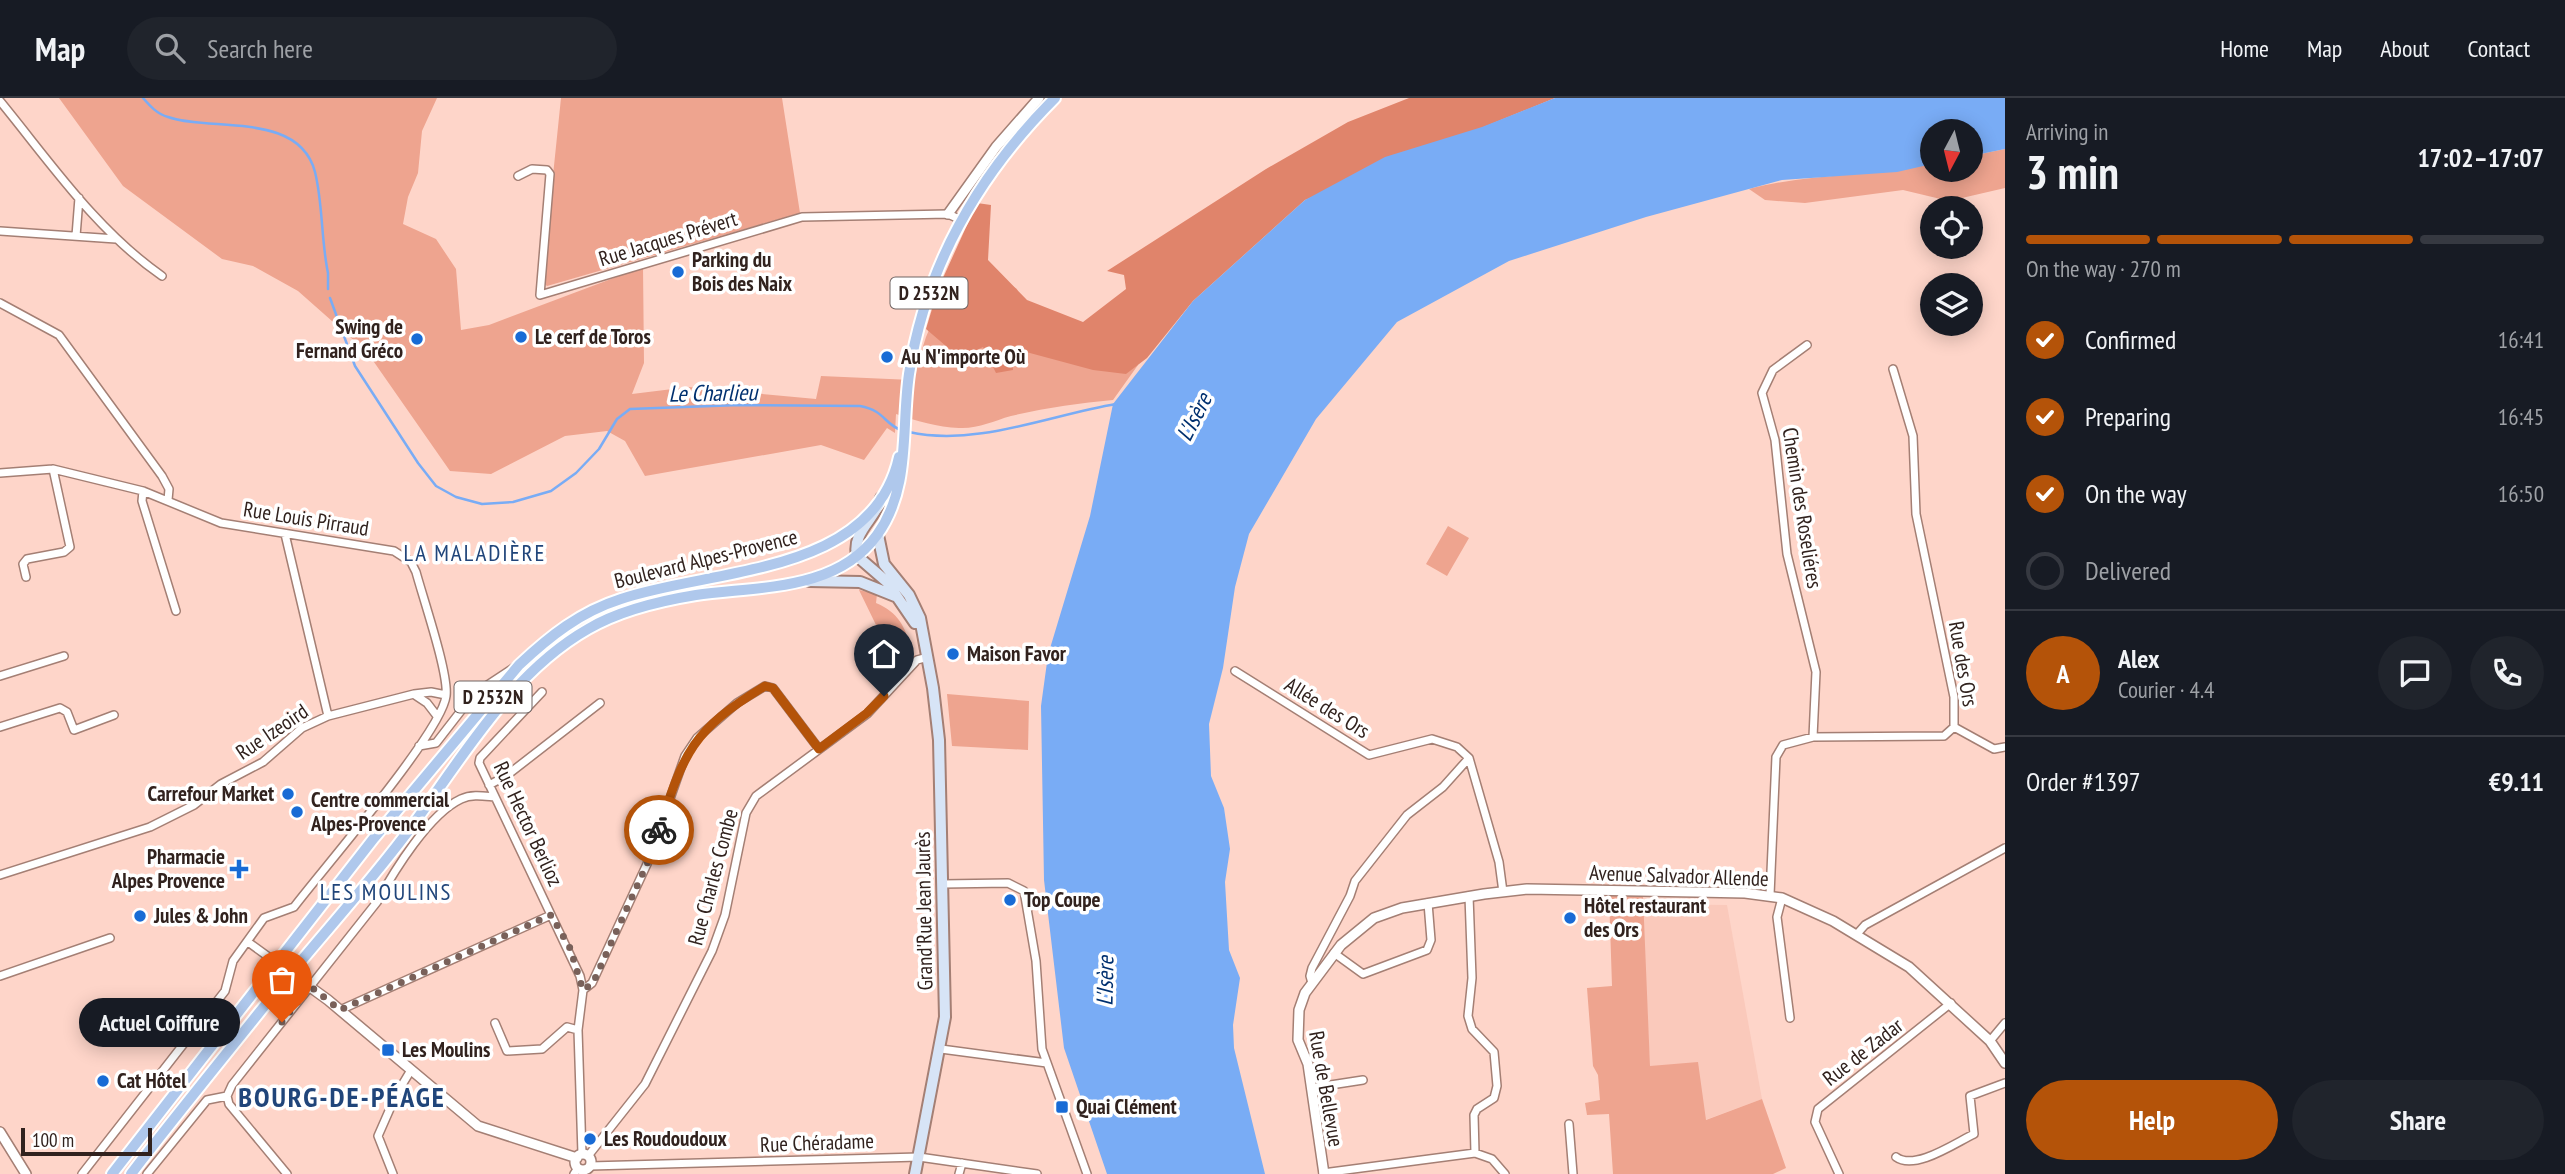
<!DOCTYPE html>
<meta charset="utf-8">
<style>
:root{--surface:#171b24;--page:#20242c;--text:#f1f3f6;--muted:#9ea1a6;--line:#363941;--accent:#b45309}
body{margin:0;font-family:"PT Sans Narrow",sans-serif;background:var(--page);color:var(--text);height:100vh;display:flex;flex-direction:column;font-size:26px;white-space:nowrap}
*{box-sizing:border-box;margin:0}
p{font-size:23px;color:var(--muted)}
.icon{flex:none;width:38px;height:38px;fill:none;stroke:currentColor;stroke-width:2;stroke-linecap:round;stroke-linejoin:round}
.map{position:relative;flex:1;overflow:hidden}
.drawer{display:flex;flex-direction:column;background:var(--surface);width:560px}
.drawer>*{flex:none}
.needle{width:46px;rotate:187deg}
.fabs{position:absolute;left:1920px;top:21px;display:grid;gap:14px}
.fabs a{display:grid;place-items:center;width:63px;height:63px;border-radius:50%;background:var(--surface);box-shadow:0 4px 18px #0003;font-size:35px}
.scale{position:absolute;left:21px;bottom:18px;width:131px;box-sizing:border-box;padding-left:7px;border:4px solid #31221e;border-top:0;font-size:19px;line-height:24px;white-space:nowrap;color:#31221e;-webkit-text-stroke:5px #fff;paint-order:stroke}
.pin{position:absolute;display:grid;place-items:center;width:60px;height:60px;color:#fff;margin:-72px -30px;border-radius:50% 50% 50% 0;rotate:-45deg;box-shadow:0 0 7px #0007}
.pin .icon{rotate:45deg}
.courier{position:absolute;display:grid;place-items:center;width:70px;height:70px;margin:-35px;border:5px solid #b45309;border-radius:50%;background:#fff;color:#222;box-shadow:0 2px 9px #0007}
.bubble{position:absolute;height:49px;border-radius:24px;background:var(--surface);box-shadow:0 4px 18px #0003;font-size:23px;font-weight:800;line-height:49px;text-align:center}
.summary em{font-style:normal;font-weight:800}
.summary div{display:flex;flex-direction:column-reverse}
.summary{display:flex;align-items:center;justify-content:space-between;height:119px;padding:0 21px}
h1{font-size:46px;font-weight:800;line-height:52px}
.bar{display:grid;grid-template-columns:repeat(4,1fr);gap:10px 7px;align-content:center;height:84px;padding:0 21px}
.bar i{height:9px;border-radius:5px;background:var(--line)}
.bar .selected{background:var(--accent)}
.bar p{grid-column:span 4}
.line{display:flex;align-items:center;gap:18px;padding:0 21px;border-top:2px solid var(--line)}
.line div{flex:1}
.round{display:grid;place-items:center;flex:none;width:74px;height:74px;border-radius:37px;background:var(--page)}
ol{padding:0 21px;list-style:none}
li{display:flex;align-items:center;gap:21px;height:77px}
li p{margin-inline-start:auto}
li .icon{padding:7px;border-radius:50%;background:var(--accent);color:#fff;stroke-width:4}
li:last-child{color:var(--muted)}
li i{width:38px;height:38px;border:4px solid var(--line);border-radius:50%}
.primary-button{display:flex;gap:14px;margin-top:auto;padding:14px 21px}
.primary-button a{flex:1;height:80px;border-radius:42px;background:var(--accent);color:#fff;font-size:28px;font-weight:800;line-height:80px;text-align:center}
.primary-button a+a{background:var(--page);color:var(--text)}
header{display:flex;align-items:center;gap:42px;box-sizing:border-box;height:98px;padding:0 35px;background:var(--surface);border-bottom:2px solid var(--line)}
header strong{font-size:33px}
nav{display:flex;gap:38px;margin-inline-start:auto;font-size:24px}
.search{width:490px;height:63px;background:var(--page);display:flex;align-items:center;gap:18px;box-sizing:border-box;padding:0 24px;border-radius:38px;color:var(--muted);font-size:26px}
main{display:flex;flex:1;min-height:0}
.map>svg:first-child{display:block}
</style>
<header>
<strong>Map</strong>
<div class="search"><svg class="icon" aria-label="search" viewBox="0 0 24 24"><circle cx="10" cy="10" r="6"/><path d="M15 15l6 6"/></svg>Search here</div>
<nav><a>Home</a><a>Map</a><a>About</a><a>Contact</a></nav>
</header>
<main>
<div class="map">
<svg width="2005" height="1076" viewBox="0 0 2005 1076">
<rect width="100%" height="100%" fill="#fed5c9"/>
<path fill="#fac9bb" d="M1642,806L1727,807L1762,1001L1705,1022L1650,969Z"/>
<path fill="#eea48f" d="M59,0H437L422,33L418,75L408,99L403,126L436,141L456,171L461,232L489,227L643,169L644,265L632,296L689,289L816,301L821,278L912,282L926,239L962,154L1017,191L1030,234L1138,267L1113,302C1079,305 1045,310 1011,318C993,323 978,331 959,330C938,329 916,323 896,316L895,335L887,330L864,362L821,347L645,378L625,343L607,333L565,338L491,376L450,373L367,254L298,193L253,168L222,161L123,88Z
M561,0H782L800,115L547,188L542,184Z
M2005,51V90L1949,103L1903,92L1805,105L1765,102L1749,91C1809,75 1871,79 1932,66V72H1970L1971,58Z
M1448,428L1469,440L1447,478L1426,466Z
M859,492L877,496L876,505C898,514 906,529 911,552L894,564Z
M947,596L1029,603L1028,652L952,648Z
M1609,796L1643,798L1650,968L1698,964L1706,1022L1762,1001L1786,1070L1773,1076H1613L1609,1016L1587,1017L1585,1005L1600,1002L1598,977L1593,968L1587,890L1612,888Z"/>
<path fill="#e0846b" d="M1409,0H1555L1305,102L1193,203L1147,260L1126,276L1093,272L1011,250L1013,272L996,275L983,249L960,260L926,231L938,191L977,105L991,107L988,162L1027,202L1083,224L1126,191L1124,177L1107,173L1266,71L1348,24Z"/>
<path fill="#79acf5" d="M1555,0H2005V51L1971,58L1970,33H1932V66L1897,74L1782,82L1646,119L1509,163L1397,224L1316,321L1249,436L1235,489L1223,570L1209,626L1211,678L1224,710L1230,751L1225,784L1229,852L1240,880L1233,927L1234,950L1265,1076H1107L1064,950L1044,782L1041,608L1048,557L1090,418L1113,306L1193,203L1305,102L1385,59L1482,29Z"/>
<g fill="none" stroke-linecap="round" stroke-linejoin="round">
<path stroke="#79acf5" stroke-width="2.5" d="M143,0C150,8 157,16 168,19C211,34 299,13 315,74C323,106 321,142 328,175V191
M330,200L355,268L418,365L436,388L456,399L482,406L513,404L551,393L576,375L599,351L617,321L630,311L739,307L860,308C886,313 883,326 903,333
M909,334C976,349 1050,317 1116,306"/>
<defs>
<path id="minor" d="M0,3C50,64 96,132 162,178
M518,78L532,71L547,72L550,76L540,197L802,119L948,116L959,121
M0,133L116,141
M76,138L79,100
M0,205L59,237L162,378L169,391L168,402
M1807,247L1773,272L1762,295L1775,342L1787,456L1816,574L1813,639
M0,375L53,371L143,393L221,425L394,453L411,464L416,474C423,500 449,576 446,598C442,634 322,772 294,809L264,820L233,863L225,893L82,1076
M143,393L142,403L176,513
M285,436L328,618
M26,479L23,466L27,461L64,454L70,449L53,371
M1235,573L1369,657L1432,641L1457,649L1469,660L1499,764L1503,794
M0,578L64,558
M542,594L480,660L479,665L580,878L583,892L578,932L582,1056
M415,597L427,605L437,618
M0,629L60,610L67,614L74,632L114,617
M1954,629L1994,651L2005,649
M419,648L436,645L474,596L515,569
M489,687L506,678L600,605
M0,777L150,729L194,707L221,686L263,664L302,630L328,618L414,596L431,594L446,597
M943,786L1008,785L1024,793L1036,863L1042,951L1087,1076
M1770,797L1776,659L1783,647L1813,639L1944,638L1954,629V599L1916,416L1913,338L1893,271
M1469,798L1472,880L1468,918L1472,931L1494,954L1497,988L1494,1000L1477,1011L1474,1017L1475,1055
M1782,800L1777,819L1790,920
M1857,836L1865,827L2005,750
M248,844L277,865
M1334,855L1363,876L1427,852L1431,842L1428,805
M0,878L110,840
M1312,885L1310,878L1312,870L1350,798L1355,783L1407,717L1443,689L1469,660
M583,892L592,885L647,766L685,658L697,640L737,605L765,588L773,590L819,651
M340,912L551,817
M495,925L507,953L542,951L567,929L578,932
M1990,943L2005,925
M941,951L1047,965
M1311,990L1363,982
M227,998L232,987L377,804C394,773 429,716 461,701C472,696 483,698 494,699
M227,998L229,1006L287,1076
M1569,1026L1573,1076
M588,1058L645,986L712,853L725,817L746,715L756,698L867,616L917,562L928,559
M1896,1059C1915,1073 1955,1045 1974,1036L1970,998L2005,985
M590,1068L919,1059L1037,1076
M1323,1075L1475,1055L1492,1061L1505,1076
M147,1076L207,1002L227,998
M393,1076L378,1038L396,997L411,972
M574,1076L578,1070
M959,1076L962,1065
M1839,1076L1815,1024L1818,1011L1951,905"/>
<path id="tertiary" d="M948,116L996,49L1039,0
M277,865L328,902L478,1028L577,1060
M0,1034L26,1076
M575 1064a8 8 0 1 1 16 0a8 8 0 1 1-16 0Z
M1324,1076L1308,966L1298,942L1299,912L1305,895L1341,847L1374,820L1402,810L1484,796L1527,791L1696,794L1745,795L1782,800L1833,823L1909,869L1990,943L2005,965"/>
<path id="secondary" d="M881,400C875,422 852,433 857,458L887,484L915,525
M878,437L884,466L909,497L920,520L933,590L939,642L945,919L915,1076
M809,483L860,484L895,498"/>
<path id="primary" d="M112,1076L374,740L519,567C550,538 580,514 621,501C712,470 873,478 899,359
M131,1076C180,1012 232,949 282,886C322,837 365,790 403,740C458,668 507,577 588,531C620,512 659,503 696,497C757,488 836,494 877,437C911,390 901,331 909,276C926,167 978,77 1055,0"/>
</defs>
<use href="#minor" stroke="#a47f74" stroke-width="10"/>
<use href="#tertiary" stroke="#a47f74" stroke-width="12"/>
<use href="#secondary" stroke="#a47f74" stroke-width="14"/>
<use href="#primary" stroke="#fff" stroke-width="14"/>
<use href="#minor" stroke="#fff" stroke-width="7"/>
<use href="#tertiary" stroke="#fff" stroke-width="9"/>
<use href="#secondary" stroke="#d7e4f6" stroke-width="10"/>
<use href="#primary" stroke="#afc8ec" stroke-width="10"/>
</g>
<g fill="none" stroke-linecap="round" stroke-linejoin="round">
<path stroke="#79615a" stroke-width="7" stroke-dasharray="0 12.6" d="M282,924L310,888L340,912L551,817L570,850L583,892L593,885L647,766L659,732"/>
<path stroke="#b45309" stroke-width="9" d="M659,732C684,654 692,632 765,588L773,590L819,651L867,615L884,598"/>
</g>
<g fill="#186bd5" stroke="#fff" stroke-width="2.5">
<circle cx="678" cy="174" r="7"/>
<circle cx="521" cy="239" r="7"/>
<circle cx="417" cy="241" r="7"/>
<circle cx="887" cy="259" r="7"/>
<circle cx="953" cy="556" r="7"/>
<circle cx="288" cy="696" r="7"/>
<circle cx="297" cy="714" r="7"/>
<path d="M235.5 760.5h7v7h7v7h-7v7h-7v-7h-7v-7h7z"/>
<circle cx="1010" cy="802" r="7"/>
<circle cx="140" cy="818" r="7"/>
<circle cx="1570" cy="820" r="7"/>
<rect x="381" y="945" width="14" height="14" rx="3.5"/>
<circle cx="103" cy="983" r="7"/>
<rect x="1055" y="1002" width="14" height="14" rx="3.5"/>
<circle cx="590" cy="1041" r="7"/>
</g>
<g text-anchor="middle" stroke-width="7" stroke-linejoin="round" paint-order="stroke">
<g fill="#fff" stroke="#6f6462" stroke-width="2">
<rect x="890.5" y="179.5" width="77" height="31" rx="5"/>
<rect x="454.5" y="583.5" width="77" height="31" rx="5"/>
</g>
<g font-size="19" font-weight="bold" fill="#31221e">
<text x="929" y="202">D 2532N</text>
<text x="493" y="606">D 2532N</text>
</g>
<g font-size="21" fill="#31221e" stroke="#fff">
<text transform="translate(668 141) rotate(-17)" y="7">Rue Jacques Prévert</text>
<text transform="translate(1802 410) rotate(81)" y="7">Chemin des Roseliéres</text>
<text transform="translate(306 421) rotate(9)" y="7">Rue Louis Pirraud</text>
<text transform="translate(706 461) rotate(-14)" y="7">Boulevard Alpes-Provence</text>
<text transform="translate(1963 566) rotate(80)" y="7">Rue des Ors</text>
<text transform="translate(1327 610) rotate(32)" y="7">Allée des Ors</text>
<text transform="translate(272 634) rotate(-34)" y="7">Rue Izeoird</text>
<text transform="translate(528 726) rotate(65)" y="7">Rue Hector Berlioz</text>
<text transform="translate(1679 778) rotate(2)" y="7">Avenue Salvador Allende</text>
<text transform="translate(713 779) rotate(-75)" y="7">Rue Charles Combe</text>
<text transform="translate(924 813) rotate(-91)" y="7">Grand'Rue Jean Jaurès</text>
<text transform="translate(1863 954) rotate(-38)" y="7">Rue de Zadar</text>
<text transform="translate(1326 991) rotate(80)" y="7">Rue de Bellevue</text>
<text transform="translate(817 1045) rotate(-2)" y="7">Rue Chéradame</text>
</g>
<g font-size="21" font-weight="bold" fill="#31221e" stroke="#fff" text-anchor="start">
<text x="692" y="169">Parking du<tspan x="692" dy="24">Bois des Naix</tspan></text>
<text x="403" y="236" text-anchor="end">Swing de<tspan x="403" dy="24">Fernand Gréco</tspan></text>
<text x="535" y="246">Le cerf de Toros</text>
<text x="901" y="266">Au N'importe Où</text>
<text x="967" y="563">Maison Favor</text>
<text x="274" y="703" text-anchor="end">Carrefour Market</text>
<text x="311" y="709">Centre commercial<tspan x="311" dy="24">Alpes-Provence</tspan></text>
<text x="225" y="766" text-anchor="end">Pharmacie<tspan x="225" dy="24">Alpes Provence</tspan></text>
<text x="1024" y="809">Top Coupe</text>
<text x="1584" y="815">Hôtel restaurant<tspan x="1584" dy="24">des Ors</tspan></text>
<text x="154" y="825">Jules &amp; John</text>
<text x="402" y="959">Les Moulins</text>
<text x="117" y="990">Cat Hôtel</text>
<text x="1076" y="1016">Quai Clément</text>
<text x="604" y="1048">Les Roudoudoux</text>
</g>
<g font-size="23" font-style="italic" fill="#00306f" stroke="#fff">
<text transform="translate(713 295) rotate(-1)" y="8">Le Charlieu</text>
<text transform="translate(1194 319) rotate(-63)" y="8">L'Isère</text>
<text transform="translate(1105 883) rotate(-89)" y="8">L'Isère</text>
</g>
<g font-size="23" letter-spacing="2" fill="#20457a" stroke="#fff">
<text x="475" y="463">LA MALADIÈRE</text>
<text x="386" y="802">LES MOULINS</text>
</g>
<g font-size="28" font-weight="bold" letter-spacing="2" fill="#20457a" stroke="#fff">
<text x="342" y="1009">BOURG-DE-PÉAGE</text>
</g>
</g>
</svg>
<div class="fabs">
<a><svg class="needle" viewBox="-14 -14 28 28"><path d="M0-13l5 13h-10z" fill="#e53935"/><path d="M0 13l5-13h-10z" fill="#9ea1a6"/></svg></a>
<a><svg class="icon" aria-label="locate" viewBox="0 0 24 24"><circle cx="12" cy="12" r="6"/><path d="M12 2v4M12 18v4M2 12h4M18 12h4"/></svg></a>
<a><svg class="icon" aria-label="layers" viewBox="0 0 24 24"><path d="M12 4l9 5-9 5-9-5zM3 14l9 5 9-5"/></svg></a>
</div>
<div class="scale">100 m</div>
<div class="pin" style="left:282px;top:924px;background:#ea580c"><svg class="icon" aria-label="bag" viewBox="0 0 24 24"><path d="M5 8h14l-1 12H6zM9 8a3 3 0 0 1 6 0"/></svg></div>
<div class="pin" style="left:884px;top:598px;background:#1f2937"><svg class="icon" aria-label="home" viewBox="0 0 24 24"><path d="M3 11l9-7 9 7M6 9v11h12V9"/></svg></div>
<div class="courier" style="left:659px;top:732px"><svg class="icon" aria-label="bike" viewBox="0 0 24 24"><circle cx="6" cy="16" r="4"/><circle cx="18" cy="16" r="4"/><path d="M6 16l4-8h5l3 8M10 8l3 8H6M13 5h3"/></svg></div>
<div class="bubble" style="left:79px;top:900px;width:161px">Actuel Coiffure</div>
</div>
<section class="drawer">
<div class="summary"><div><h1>3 min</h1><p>Arriving in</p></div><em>17:02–17:07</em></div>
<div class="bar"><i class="selected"></i><i class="selected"></i><i class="selected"></i><i></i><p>On the way · 270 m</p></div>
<ol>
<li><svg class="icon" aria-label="check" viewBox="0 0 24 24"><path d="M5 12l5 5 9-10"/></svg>Confirmed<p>16:41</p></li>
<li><svg class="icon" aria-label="check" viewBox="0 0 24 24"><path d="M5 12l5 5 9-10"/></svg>Preparing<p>16:45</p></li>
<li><svg class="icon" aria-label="check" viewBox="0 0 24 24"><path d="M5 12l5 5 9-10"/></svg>On the way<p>16:50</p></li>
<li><i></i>Delivered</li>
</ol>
<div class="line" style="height:126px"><b class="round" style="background:var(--accent);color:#fff">A</b><div><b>Alex</b><p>Courier · 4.4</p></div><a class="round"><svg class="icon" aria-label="chat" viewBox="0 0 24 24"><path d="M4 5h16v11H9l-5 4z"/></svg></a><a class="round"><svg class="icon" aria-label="phone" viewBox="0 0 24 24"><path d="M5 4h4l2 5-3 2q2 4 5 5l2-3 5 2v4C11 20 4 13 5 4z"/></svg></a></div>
<div class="line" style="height:91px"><div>Order #1397</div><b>€9.11</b></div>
<div class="primary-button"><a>Help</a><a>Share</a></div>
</section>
</main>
